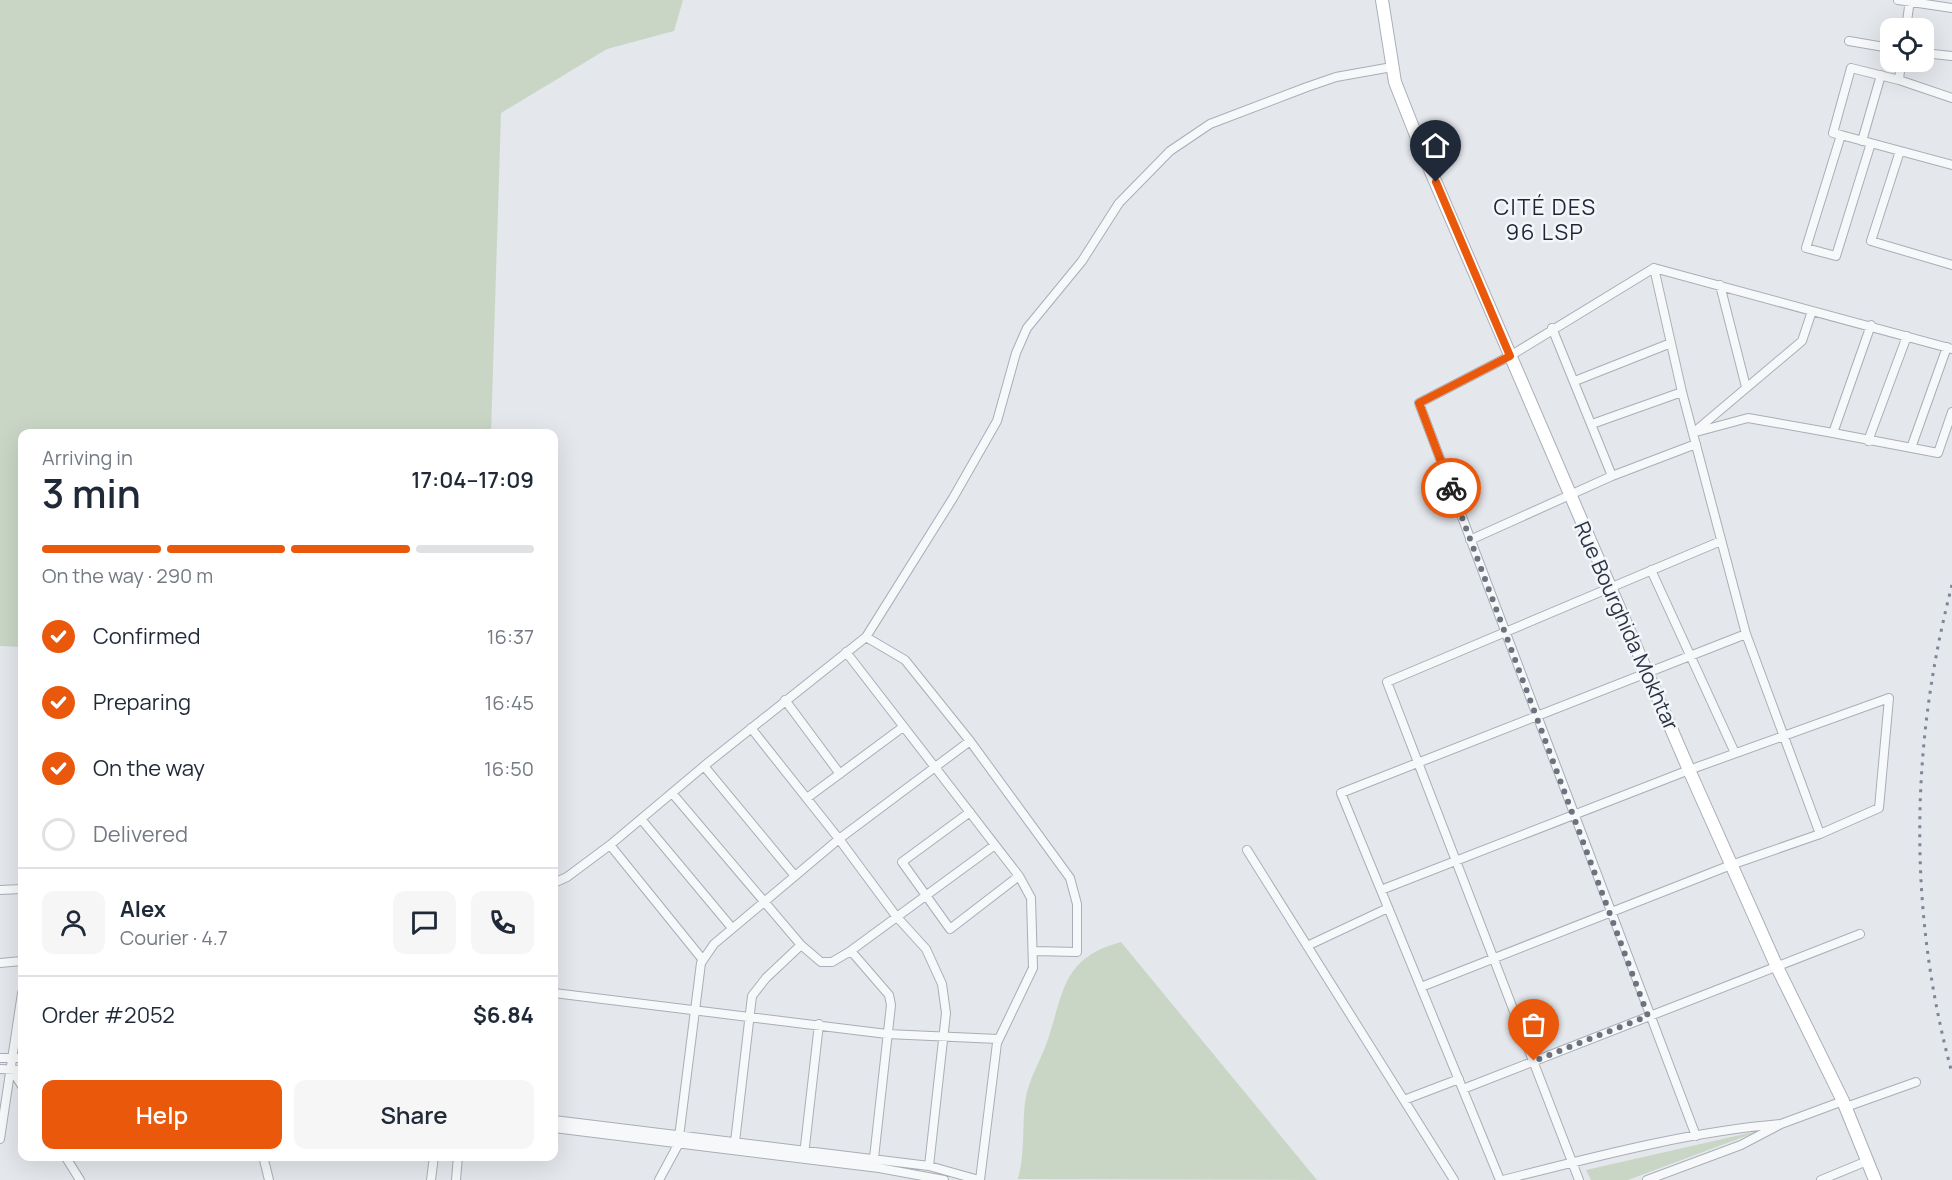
<!DOCTYPE html>
<meta charset="utf-8">
<style>
:root{--surface:#fff;--page:#f6f6f7;--text:#1f2937;--muted:#747a83;--line:#e0e1e3;--accent:#ea580c}
body{margin:0;font-family:Manrope,sans-serif;background:var(--page);color:var(--text);height:100vh;display:flex;flex-direction:column;font-size:22px;white-space:nowrap}
*{box-sizing:border-box;margin:0}
p{font-size:20px;color:var(--muted)}
.icon{flex:none;width:33px;height:33px;fill:none;stroke:currentColor;stroke-width:2;stroke-linecap:round;stroke-linejoin:round}
.map{position:relative;flex:1;overflow:hidden}
.drawer{position:absolute;left:18px;top:429px;width:540px;height:732px;display:flex;flex-direction:column;background:var(--surface);border-radius:12px;box-shadow:0 6px 24px #0002}
.drawer>*{flex:none}
.fabs{position:absolute;left:1880px;top:18px;display:grid;gap:12px}
.fabs a{display:grid;place-items:center;width:54px;height:54px;border-radius:12px;background:var(--surface);box-shadow:0 6px 24px #0002;font-size:30px}
.pin{position:absolute;display:grid;place-items:center;width:51px;height:51px;color:#fff;margin:-62px -26px;border-radius:50% 50% 50% 0;rotate:-45deg;box-shadow:0 0 6px #0007}
.pin .icon{rotate:45deg}
.courier{position:absolute;display:grid;place-items:center;width:60px;height:60px;margin:-30px;border:4px solid #ea580c;border-radius:50%;background:#fff;color:#222;box-shadow:0 2px 8px #0007}
.headline em{font-style:normal;font-weight:600}
.headline div{display:flex;flex-direction:column-reverse}
.headline{display:flex;align-items:center;justify-content:space-between;height:102px;padding:0 24px}
h1{font-size:39px;font-weight:600;line-height:45px}
.bar{display:grid;grid-template-columns:repeat(4,1fr);gap:9px 6px;align-content:center;height:72px;padding:0 24px}
.bar i{height:8px;border-radius:4px;background:var(--line)}
.bar .selected{background:var(--accent)}
.bar p{grid-column:span 4}
.line{display:flex;align-items:center;gap:15px;padding:0 24px;border-top:2px solid var(--line)}
.line div{flex:1}
.round{display:grid;place-items:center;flex:none;width:63px;height:63px;border-radius:12px;background:var(--page)}
ol{padding:0 24px;list-style:none}
li{display:flex;align-items:center;gap:18px;height:66px}
li p{margin-inline-start:auto}
li .icon{padding:6px;border-radius:50%;background:var(--accent);color:#fff;stroke-width:4}
li:last-child{color:var(--muted)}
li i{width:33px;height:33px;border:3px solid var(--line);border-radius:50%}
.cta{display:flex;gap:12px;margin-top:auto;padding:12px 24px}
.cta a{flex:1;height:69px;border-radius:12px;background:var(--accent);color:#fff;font-size:24px;font-weight:600;line-height:69px;text-align:center}
.cta a+a{background:var(--page);color:var(--text)}
.map>svg:first-child{display:block}
</style>
<div class="map">
<svg width="1952" height="1180" viewBox="0 0 1952 1180">
<rect width="100%" height="100%" fill="#e4e7ec"/>
<path fill="#c9d6c5" d="M0,0H683L674,31L607,49L501,113L491,433L22,434V647L0,646Z
M1121,942L1317,1180L1018,1179C1025,1154 1022,1128 1025,1102C1028,1080 1040,1062 1047,1042C1064,993 1061,958 1121,942Z
M1762,1130L1628,1180H1591L1586,1170Z"/>
<g fill="none" stroke-linecap="round" stroke-linejoin="round">
<defs>
<path id="street" d="M1898,0L1952,8
M1906,28L1910,0
M1849,41L1890,48
M1923,53L1952,56
M1901,62L1899,80L1952,98
M1841,135L1833,133L1851,68L1899,80
M1862,141L1881,75
M1871,143L1836,256L1806,248L1841,135L1952,165
M1900,151L1871,241L1952,265
M1654,268L1682,392L1746,634L1820,834
M1720,285L1746,387
M1871,325L1833,433L1938,453L1952,412
M1552,328L1612,476
M1575,381L1671,343
M1592,424L1682,392
M1696,432L1748,418L1833,433
M1693,433L1802,341L1812,311
M1868,441L1907,336
M1911,448L1947,347
M1470,540L1612,476L1696,444
M1651,570L1735,753
M866,637L905,660L970,741L1070,878L1077,904V952L1033,951
M846,652L1019,876L1031,898L1033,968L997,1043L980,1180
M785,700L840,774
M751,728L839,839L896,916L926,949L942,984L946,1013L929,1166
M704,766L795,876
M672,793L801,945L821,962H832L849,952L995,845
M807,798L903,727
M970,812L902,862L950,929L1019,876
M641,819L732,928
M610,845L703,960
M1247,850L1454,1180
M554,883L567,877L610,845L704,766L866,637L953,498L997,421L1016,353L1027,328L1082,261L1119,203L1170,151L1210,124L1307,87L1336,77L1392,67
M0,890L22,889
M1381,890L1689,770L1889,698L1879,808L1820,834L1731,865L1421,987
M1307,946L1388,908
M851,951L889,995L891,1005L874,1158
M0,963L22,961
M554,993L887,1034L998,1039
M0,1058H22
M0,1069L22,1070
M12,1070L22,1086
M1463,1089L1860,934
M1404,1100L1459,1079
M1846,1107L1916,1082
M554,1120L929,1166L979,1180
M554,1128L879,1168L944,1180
M1696,1136L1419,403L1510,356L1654,268L1952,349
M679,1137L701,963L714,944L839,839L970,741
M0,1139L22,993
M735,1142L752,996L766,978L801,945
M804,1155L819,1024
M65,1156L80,1180
M263,1156L269,1180
M431,1180L434,1156
M456,1180L458,1156
M659,1180L679,1143
M1500,1180L1341,793L1746,634
M1503,1180C1594,1157 1687,1132 1781,1124
M1579,1180L1387,682L1721,541
M1647,1180L1741,1145L1781,1124L1843,1101
M1821,1180L1867,1161"/>
<path id="secondary" d="M1382,0L1395,82L1423,153L1689,770L1777,967L1843,1101L1875,1180"/>
</defs>
<use href="#street" stroke="#a9aeb7" stroke-width="10"/>
<use href="#secondary" stroke="#a9aeb7" stroke-width="14"/>
<use href="#street" stroke="#f7f8fa" stroke-width="8"/>
<use href="#secondary" stroke="#fff" stroke-width="12"/>
<path stroke="#7d8696" stroke-width="3" stroke-dasharray="3 6" stroke-linecap="butt" d="M1952,585C1910,746 1908,912 1952,1073"/>
</g>
<g fill="none" stroke-linecap="round" stroke-linejoin="round">
<path stroke="#6c737f" stroke-width="6" stroke-dasharray="0 10.8" d="M1451,488L1648,1016L1534,1061"/>
<path stroke="#ea580c" stroke-width="8" d="M1436,182L1510,356L1419,403L1451,488"/>
</g>
<g text-anchor="middle" stroke-width="5" stroke-linejoin="round" paint-order="stroke">
<g font-size="21" fill="#2b3445" stroke="#f4f6f9">
<text transform="translate(1626 626) rotate(66)" y="7">Rue Bourghida Mokhtar</text>
</g>
<g font-size="22" letter-spacing="1.5" fill="#1d2536" stroke="#f4f6f9">
<text x="1545" y="215">CITÉ DES<tspan x="1545" dy="25">96 LSP</tspan></text>
</g>
</g>
</svg>
<div class="fabs">
<a><svg class="icon" aria-label="locate" viewBox="0 0 24 24"><circle cx="12" cy="12" r="6"/><path d="M12 2v4M12 18v4M2 12h4M18 12h4"/></svg></a>
</div>
<div class="pin" style="left:1534px;top:1061px;background:#ea580c"><svg class="icon" aria-label="bag" viewBox="0 0 24 24"><path d="M5 8h14l-1 12H6zM9 8a3 3 0 0 1 6 0"/></svg></div>
<div class="pin" style="left:1436px;top:182px;background:#1f2937"><svg class="icon" aria-label="home" viewBox="0 0 24 24"><path d="M3 11l9-7 9 7M6 9v11h12V9"/></svg></div>
<div class="courier" style="left:1451px;top:488px"><svg class="icon" aria-label="bike" viewBox="0 0 24 24"><circle cx="6" cy="16" r="4"/><circle cx="18" cy="16" r="4"/><path d="M6 16l4-8h5l3 8M10 8l3 8H6M13 5h3"/></svg></div>
<section class="drawer">
<div class="headline"><div><h1>3 min</h1><p>Arriving in</p></div><em>17:04–17:09</em></div>
<div class="bar"><i class="selected"></i><i class="selected"></i><i class="selected"></i><i></i><p>On the way · 290 m</p></div>
<ol>
<li><svg class="icon" aria-label="check" viewBox="0 0 24 24"><path d="M5 12l5 5 9-10"/></svg>Confirmed<p>16:37</p></li>
<li><svg class="icon" aria-label="check" viewBox="0 0 24 24"><path d="M5 12l5 5 9-10"/></svg>Preparing<p>16:45</p></li>
<li><svg class="icon" aria-label="check" viewBox="0 0 24 24"><path d="M5 12l5 5 9-10"/></svg>On the way<p>16:50</p></li>
<li><i></i>Delivered</li>
</ol>
<div class="line" style="height:108px"><a class="round"><svg class="icon" aria-label="person" viewBox="0 0 24 24"><circle cx="12" cy="8" r="4"/><path d="M4 21q1-7 8-7t8 7"/></svg></a><div><b>Alex</b><p>Courier · 4.7</p></div><a class="round"><svg class="icon" aria-label="chat" viewBox="0 0 24 24"><path d="M4 5h16v11H9l-5 4z"/></svg></a><a class="round"><svg class="icon" aria-label="phone" viewBox="0 0 24 24"><path d="M5 4h4l2 5-3 2q2 4 5 5l2-3 5 2v4C11 20 4 13 5 4z"/></svg></a></div>
<div class="line" style="height:78px"><div>Order #2052</div><b>$6.84</b></div>
<div class="cta"><a>Help</a><a>Share</a></div>
</section>
</div>
